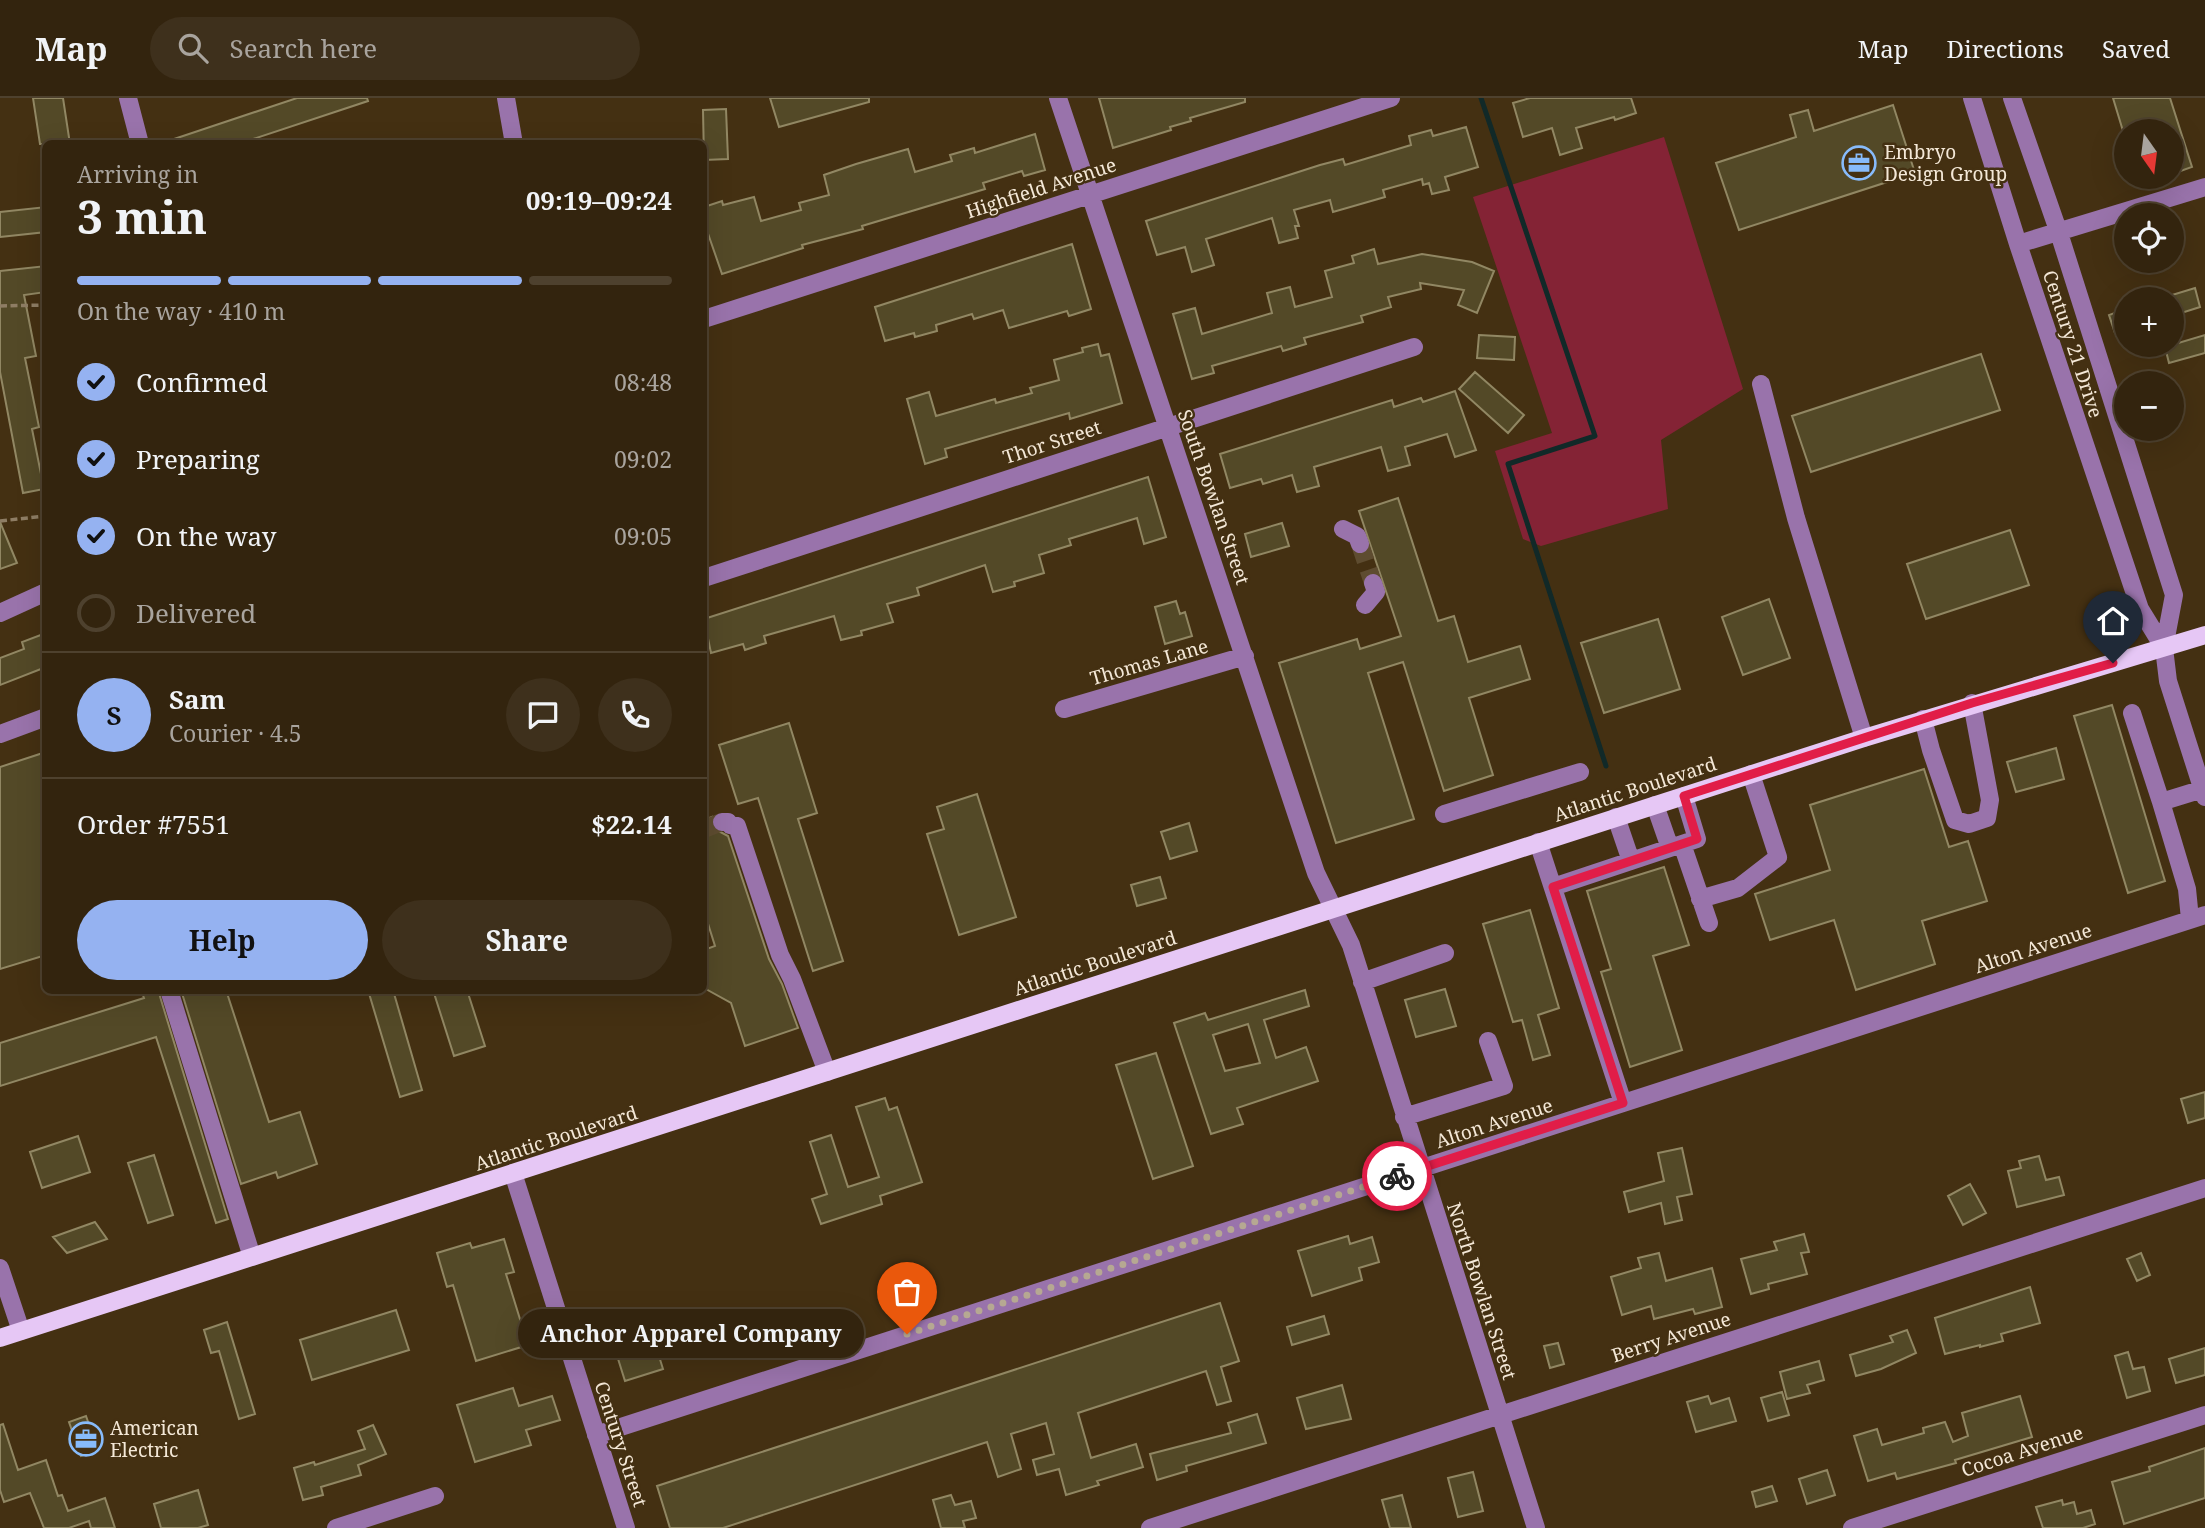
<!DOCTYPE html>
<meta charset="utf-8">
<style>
:root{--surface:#33240e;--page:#3e301c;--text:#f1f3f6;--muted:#a9a49e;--line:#4e412e;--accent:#95b2f1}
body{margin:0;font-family:"Noto Serif",serif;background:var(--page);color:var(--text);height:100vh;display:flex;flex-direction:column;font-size:26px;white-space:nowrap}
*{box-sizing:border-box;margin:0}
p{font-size:23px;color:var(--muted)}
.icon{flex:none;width:38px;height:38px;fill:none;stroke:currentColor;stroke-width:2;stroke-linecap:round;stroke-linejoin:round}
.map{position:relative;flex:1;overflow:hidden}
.panel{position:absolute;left:42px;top:42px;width:665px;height:854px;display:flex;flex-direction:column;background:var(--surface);border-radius:10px;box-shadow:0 7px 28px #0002,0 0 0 2px var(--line)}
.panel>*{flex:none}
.needle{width:46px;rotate:166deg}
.buttons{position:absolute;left:2114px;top:21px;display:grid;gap:14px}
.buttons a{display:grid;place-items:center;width:70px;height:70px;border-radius:50%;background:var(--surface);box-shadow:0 7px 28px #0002,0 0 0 2px var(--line);font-size:35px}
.pin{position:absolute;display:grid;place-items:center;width:60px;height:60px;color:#fff;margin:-72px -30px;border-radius:50% 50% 50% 0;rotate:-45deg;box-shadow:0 0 7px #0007}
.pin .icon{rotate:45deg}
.courier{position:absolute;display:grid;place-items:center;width:70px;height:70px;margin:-35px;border:5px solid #e11d48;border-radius:50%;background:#fff;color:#222;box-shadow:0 2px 9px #0007}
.bubble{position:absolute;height:49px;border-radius:24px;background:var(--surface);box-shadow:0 7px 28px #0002,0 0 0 2px var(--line);font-size:23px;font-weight:700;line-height:49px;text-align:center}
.summary em{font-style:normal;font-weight:700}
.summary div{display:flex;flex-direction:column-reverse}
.summary{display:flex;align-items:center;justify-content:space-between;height:119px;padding:0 35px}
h1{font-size:46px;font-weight:700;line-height:52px}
.bar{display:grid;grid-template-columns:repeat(4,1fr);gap:10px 7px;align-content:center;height:84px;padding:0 35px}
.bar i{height:9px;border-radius:5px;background:var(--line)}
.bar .on{background:var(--accent)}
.bar p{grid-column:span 4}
.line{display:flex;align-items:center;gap:18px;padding:0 35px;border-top:2px solid var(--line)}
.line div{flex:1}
.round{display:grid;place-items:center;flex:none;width:74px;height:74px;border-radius:37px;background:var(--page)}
ol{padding:0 35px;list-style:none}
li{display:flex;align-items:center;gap:21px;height:77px}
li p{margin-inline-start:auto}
li .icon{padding:7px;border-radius:50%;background:var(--accent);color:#111;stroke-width:4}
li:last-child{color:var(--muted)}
li i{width:38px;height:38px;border:4px solid var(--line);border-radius:50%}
.action{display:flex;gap:14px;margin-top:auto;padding:14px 35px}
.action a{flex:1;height:80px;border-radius:42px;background:var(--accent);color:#111;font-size:28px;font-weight:700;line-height:80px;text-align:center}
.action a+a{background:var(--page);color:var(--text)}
header{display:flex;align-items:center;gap:42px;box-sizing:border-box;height:98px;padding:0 35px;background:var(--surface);border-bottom:2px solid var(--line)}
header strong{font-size:33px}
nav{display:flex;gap:38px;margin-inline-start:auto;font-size:24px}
.search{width:490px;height:63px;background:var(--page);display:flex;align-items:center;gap:18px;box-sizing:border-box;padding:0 24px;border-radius:38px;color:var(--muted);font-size:26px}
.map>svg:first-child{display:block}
</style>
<header>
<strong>Map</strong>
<div class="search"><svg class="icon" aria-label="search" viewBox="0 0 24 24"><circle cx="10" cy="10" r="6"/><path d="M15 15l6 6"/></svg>Search here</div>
<nav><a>Map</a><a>Directions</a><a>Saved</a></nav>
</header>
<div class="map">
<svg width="2205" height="1430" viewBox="0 0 2205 1430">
<rect width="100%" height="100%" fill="#443012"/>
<path fill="#842335" d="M1664,39L1743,291L1661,342L1668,411L1541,448L1523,441L1495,353L1552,335L1473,99Z"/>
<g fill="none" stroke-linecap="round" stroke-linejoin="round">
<path stroke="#112928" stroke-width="5" d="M1481,0L1595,338L1508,366L1606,668"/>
</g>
<path fill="#534927" stroke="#918763" stroke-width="2" fill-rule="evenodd" d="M33,0H63L70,46H40Z
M297,0H367L368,3L238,46H168V43Z
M770,0H869V4L779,29Z
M1099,0H1245V4L1190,20L1191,23L1170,29L1171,32L1113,50Z
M1530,0H1631L1636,15L1615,22L1614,19L1576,30L1582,50L1560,57L1552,30L1523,39L1513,5Z
M2113,0H2170L2192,69L2172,76V33H2123Z
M1893,7L1915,75L1739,132L1716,65L1796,39L1790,17L1808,12L1814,33Z
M726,11L728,61L704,62L703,12Z
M1466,29L1478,69L1445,79L1449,92L1432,96L1429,85L1423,87L1422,81L1383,92L1385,99L1333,114L1330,102L1294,112L1299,128H1295L1298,140L1279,145L1272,120L1206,141L1214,167L1192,174L1185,149L1157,157L1146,123L1320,67L1343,61L1345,67L1411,47L1409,38L1431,32L1433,38Z
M1035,36L1045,72L1024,78L1022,73L983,85L985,91L862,128L863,131L802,147L803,150L722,176L704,124V109L722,103L723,107L754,99L761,123L801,112L799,105L829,97L824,77L856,66L908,51L915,74L952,63L950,57L974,50L975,55Z
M46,109V134L0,139V114Z
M1072,146L1091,211L1069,218L1067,213L1009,230L1003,212L974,221L972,216L936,227L937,233L915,239L914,235L885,243L875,209Z
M1374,151L1378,166L1422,156L1472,164L1494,173L1477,215L1458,207L1464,192L1420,185L1421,191L1388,199L1391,209L1361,218L1363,224L1304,240L1306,246L1283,253L1281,248L1212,268L1214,275L1192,281L1173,216L1195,210L1202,236L1272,215L1267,195L1290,189L1295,209L1332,199L1325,173L1354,165L1352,158Z
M46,168V194L24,197L36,258L25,260L39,329L32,331L44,391L23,395L0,274V173Z
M2195,190L2200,209L2172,218V197Z
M2126,211V232L2115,235L2109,217Z
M1479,237L1515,239L1514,262L1477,260Z
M2205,237V255L2169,265L2165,249Z
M1098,246L1101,258L1109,256L1122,305L1070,321L1069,315L945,351L947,359L925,366L907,301L929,294L936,318L995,301L996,305L1032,295L1030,290L1059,282L1054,262L1083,254L1082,250Z
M1981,256L2000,312L1811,374L1792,318Z
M1475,274L1524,317L1508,335L1459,291Z
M1455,293L1476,352L1455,359L1447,336L1405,349L1410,367L1388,373L1381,349L1314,369L1319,388L1297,394L1292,377L1263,386L1261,381L1230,390L1220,356L1392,302L1394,309L1421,300L1423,304Z
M1148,379L1166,439L1144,446L1137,420L1069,441L1071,447L1039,457L1044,475L1014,484L1015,488L993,494L985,467L917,490L919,497L887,506L893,524L861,533L862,537L841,542L834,518L764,538L766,545L745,552L743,546L711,555L704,521Z
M1398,400L1438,523L1454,518L1468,564L1520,548L1530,581L1469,600L1493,677L1444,693L1403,564L1368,575L1414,721L1336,745L1279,565L1357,541L1360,551L1401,538L1359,413Z
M0,424L17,465L0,471Z
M1282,425L1289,448L1251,459L1245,436Z
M2010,432L2029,487L1926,521L1907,466Z
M1769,501L1790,560L1743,577L1722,519Z
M1176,503L1180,516L1185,514L1192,538L1165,546L1155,509Z
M1658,521L1680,591L1604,615L1581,545Z
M46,535V569L0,587V560L24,551L22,544Z
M2112,607L2165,783L2128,795L2074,618Z
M789,625L817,715L798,721L843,863L813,873L758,700L738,706L719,647Z
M2056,650L2064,681L2016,694L2007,664Z
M46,654V857L0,871V669Z
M1924,671L1949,749L1968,743L1987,803L1922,823L1935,866L1856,892L1834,822L1770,842L1755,796L1830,772L1810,707Z
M977,696L1016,819L959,837L927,736L944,731L937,709Z
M712,719L713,730L728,738L769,861L782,886L798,930L745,948L731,905L704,890V852L715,848L704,813V722Z
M1189,725L1197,753L1170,761L1161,734Z
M1664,769L1689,847L1653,858L1682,952L1630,969L1601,874L1611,871L1587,793Z
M1160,779L1166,800L1137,808L1131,787Z
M1530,812L1559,910L1538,917L1550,957L1533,962L1522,922L1513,924L1483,826Z
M1445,891L1456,928L1416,939L1405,902Z
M141,892H158L228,1121L216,1125L156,939L0,988V945L144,900Z
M181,892H226L269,1024L300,1014L317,1066L278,1080L276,1074L241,1086Z
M368,892H393L422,992L400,999Z
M433,892H467L485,948L454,958Z
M1305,892L1309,908L1264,922L1276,960L1306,949L1318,983L1237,1010L1243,1026L1211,1036L1174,925L1205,915L1208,922ZM1248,926L1260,965L1225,973L1213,937Z
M1156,955L1193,1068L1153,1081L1116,967Z
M2205,994V1020L2188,1025L2181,1001Z
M885,1000L889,1012L897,1009L922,1084L880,1098L882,1106L821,1126L812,1101L827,1096L810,1044L831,1037L848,1089L879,1079L856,1009Z
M78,1038L90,1074L42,1090L30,1054Z
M1682,1050L1692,1096L1677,1099L1682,1122L1665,1126L1661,1105L1629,1114L1624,1094L1664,1083L1658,1055Z
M154,1057L173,1117L148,1125L128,1065Z
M2039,1058L2046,1082L2059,1079L2064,1097L2017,1109L2008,1073L2021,1070L2019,1063Z
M1970,1086L1986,1115L1963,1127L1948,1098Z
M95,1124L107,1141L67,1155L53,1139Z
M1804,1136L1809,1154L1801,1155L1807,1176L1768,1186L1769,1191L1751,1196L1741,1161L1777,1152L1774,1144Z
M1348,1138L1350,1146L1372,1139L1379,1164L1359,1170L1362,1182L1312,1198L1298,1153Z
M504,1141L514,1174L506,1176L528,1247L476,1263L453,1187L447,1189L437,1155L470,1145L472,1150Z
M1659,1155L1666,1183L1712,1170L1722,1209L1695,1216L1693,1211L1654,1221L1651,1208L1622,1217L1611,1179L1641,1170L1638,1160Z
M2141,1155L2150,1177L2137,1183L2127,1161Z
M2030,1189L2040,1225L2001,1236L2003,1243L1980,1249V1247L1945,1256L1935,1220Z
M1220,1205L1239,1263L1221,1269L1231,1303L1217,1307L1206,1273L1078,1315L1091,1360L1136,1346L1143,1369L1097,1383L1099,1387L1066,1397L1059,1371L1037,1377L1033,1362L1054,1356L1046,1325L1011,1336L1021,1371L998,1379L987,1344L723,1430H670L657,1388Z
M396,1212L409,1252L312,1282L300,1242Z
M1324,1218L1329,1236L1292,1247L1287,1229Z
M227,1224L255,1316L239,1321L219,1253L211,1255L204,1232Z
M1907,1232L1916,1255L1881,1271L1856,1278L1850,1257L1893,1244L1890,1238Z
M654,1242L663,1271L625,1283L614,1248L631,1243L633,1249Z
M1558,1245L1564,1266L1550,1270L1544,1248Z
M2205,1250V1277L2176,1285L2169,1261Z
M2128,1254L2133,1271L2144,1269L2150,1293L2127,1300L2115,1258Z
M1819,1263L1824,1282L1807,1287L1810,1295L1787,1301L1780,1274Z
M1342,1287L1351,1321L1306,1331L1297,1300Z
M513,1290L519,1308L552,1298L560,1322L526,1332L531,1347L475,1364L457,1307Z
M1782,1294L1789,1317L1768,1323L1761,1300Z
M1708,1298L1711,1306L1729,1300L1736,1323L1696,1334L1687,1304Z
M2020,1298L2032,1339L1955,1362L1956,1365L1897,1381L1895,1375L1868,1383L1854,1338L1877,1331L1882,1347L1924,1335L1923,1330L1945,1324L1953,1344L1968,1338L1962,1315Z
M1257,1316L1266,1345L1186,1368L1187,1373L1157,1382L1150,1356L1231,1335L1228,1325Z
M86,1318L98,1352L81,1358L69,1324Z
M3,1326L18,1372L46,1362L58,1398L62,1397L68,1413L105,1400L115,1430H91L89,1423L69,1430H44L30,1395L4,1404L0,1392V1327Z
M373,1327L386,1356L358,1367L361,1377L321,1389L323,1397L303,1402L294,1370L314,1364L315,1367L365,1351L358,1333Z
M2205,1350V1400L2124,1426L2112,1384L2150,1373L2149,1369Z
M1827,1372L1835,1397L1807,1406L1799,1381Z
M1473,1374L1483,1413L1458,1419L1448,1380Z
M1772,1388L1777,1403L1756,1409L1752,1394Z
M198,1392L208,1427L198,1430H161L154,1406Z
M951,1397L955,1407L971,1403L976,1420L963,1423L965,1430H941L933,1402Z
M1402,1397L1411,1430H1390L1382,1402Z
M2062,1402L2063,1407L2074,1404L2077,1416L2091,1412L2095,1426L2083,1430H2043L2036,1409Z"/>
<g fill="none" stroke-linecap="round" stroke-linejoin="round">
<path stroke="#5e4c30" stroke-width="18" stroke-dasharray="18 9" stroke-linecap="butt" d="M1360,446L1373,485
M704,731L722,724"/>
<path stroke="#8e7d64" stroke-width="3.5" stroke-dasharray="7 3.5" stroke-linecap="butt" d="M0,208L46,207
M0,423L46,418"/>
<path stroke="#9973ab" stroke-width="18" d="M128,0L140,46
M506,0L514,46
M1058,0L1316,775L1351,847L1536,1430
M1972,0L2018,146L2140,511L2164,550
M2012,0L2059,135L2174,497L2164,550L2168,583L2205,699
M2018,146L2205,89
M704,221L1391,0
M1761,286L1796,420L1864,640
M1343,431L1357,438L1360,446
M704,480L1414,249
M1365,507L1376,494L1373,485
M0,515L46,494
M1064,611L1245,558
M2132,615L2161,704L2203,691
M1923,621L1931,652L1955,722L1969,726L1987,720L1990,702L1972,605
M0,636L46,619
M2161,704L2187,791L2190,821
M1655,707L1670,750L1697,741L1684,698
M1444,716L1580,674
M1616,719L1631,763
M722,724H728L730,727L737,728L780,857L792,881L827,974
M1538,744L1623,1005
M1682,746L1709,825
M1553,789L1670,750
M1700,801L1738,790L1778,759L1751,676
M1362,884L1445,855
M169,892L252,1159
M1404,1019L1504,988L1488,943
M513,1075L626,1430
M0,1170L21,1233
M596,1337L2205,817
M336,1430L435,1398
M1150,1430L2205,1090
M1852,1430L2205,1317"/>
<path stroke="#e6c7f5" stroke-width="18" d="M0,1240L1864,640L2205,537"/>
</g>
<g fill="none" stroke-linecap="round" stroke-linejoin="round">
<path stroke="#b6a892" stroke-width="7" stroke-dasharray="0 12.6" d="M907,1236L1397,1078"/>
<path stroke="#e11d48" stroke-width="9" d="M1397,1078L1623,1005L1553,789L1697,741L1684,698L1972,605L2113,565"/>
</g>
<defs>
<symbol id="office-ring" viewBox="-11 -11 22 22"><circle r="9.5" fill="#443012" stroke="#87bbfb" stroke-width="1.5"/><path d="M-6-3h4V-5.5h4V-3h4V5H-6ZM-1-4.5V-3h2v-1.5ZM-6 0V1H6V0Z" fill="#87bbfb"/></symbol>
</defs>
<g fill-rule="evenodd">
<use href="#office-ring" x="1840" y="46" width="38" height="38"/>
<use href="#office-ring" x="67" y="1322" width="38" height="38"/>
</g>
<g text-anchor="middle" stroke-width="5" stroke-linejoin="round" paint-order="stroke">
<g font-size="19" fill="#f4e8d7" stroke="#443012" text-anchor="start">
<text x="1884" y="61">Embryo<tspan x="1884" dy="22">Design Group</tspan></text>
<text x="110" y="1337">American<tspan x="110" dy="22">Electric</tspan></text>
</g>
<g font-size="19" fill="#f4e8d7" stroke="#443012">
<text transform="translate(1041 90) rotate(-18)" y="7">Highfield Avenue</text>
<text transform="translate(2073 246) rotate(72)" y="7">Century 21 Drive</text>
<text transform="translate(1052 344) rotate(-18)" y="7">Thor Street</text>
<text transform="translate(1214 399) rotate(71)" y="7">South Bowlan Street</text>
<text transform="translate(1149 564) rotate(-16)" y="7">Thomas Lane</text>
<text transform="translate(1635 691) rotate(-18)" y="7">Atlantic Boulevard</text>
<text transform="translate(2033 850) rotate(-18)" y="7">Alton Avenue</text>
<text transform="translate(1095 865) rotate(-18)" y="7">Atlantic Boulevard</text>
<text transform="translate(1494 1025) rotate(-18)" y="7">Alton Avenue</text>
<text transform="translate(556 1040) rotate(-18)" y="7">Atlantic Boulevard</text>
<text transform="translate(1482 1193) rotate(72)" y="7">North Bowlan Street</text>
<text transform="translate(1671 1239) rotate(-18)" y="7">Berry Avenue</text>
<text transform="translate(621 1346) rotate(72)" y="7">Century Street</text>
<text transform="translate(2022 1353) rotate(-18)" y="7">Cocoa Avenue</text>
</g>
</g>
</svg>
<div class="buttons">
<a><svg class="needle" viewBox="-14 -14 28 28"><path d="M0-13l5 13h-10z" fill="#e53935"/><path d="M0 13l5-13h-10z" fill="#a9a49e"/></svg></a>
<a><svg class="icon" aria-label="locate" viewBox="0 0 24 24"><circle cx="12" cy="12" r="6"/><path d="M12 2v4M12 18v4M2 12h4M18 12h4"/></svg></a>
<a>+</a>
<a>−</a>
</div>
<div class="pin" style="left:907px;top:1236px;background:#ea580c"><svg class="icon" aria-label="bag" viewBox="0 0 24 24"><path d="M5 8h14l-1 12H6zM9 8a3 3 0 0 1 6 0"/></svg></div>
<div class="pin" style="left:2113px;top:565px;background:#1f2937"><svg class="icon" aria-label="home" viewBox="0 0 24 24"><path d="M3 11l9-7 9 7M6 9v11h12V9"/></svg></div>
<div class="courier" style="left:1397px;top:1078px"><svg class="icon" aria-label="bike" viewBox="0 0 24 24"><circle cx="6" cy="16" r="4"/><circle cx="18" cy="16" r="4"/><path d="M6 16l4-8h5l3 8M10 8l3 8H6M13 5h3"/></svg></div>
<div class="bubble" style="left:518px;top:1211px;width:346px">Anchor Apparel Company</div>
<section class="panel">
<div class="summary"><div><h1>3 min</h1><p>Arriving in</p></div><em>09:19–09:24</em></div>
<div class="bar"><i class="on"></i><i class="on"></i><i class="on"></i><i></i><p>On the way · 410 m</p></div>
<ol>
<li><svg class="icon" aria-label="check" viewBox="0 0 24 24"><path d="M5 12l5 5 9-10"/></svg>Confirmed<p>08:48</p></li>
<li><svg class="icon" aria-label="check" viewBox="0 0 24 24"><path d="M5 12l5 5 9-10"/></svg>Preparing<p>09:02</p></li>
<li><svg class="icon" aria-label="check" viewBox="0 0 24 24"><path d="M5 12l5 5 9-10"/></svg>On the way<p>09:05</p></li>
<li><i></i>Delivered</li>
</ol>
<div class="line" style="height:126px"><b class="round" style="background:var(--accent);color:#111">S</b><div><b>Sam</b><p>Courier · 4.5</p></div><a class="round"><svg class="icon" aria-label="chat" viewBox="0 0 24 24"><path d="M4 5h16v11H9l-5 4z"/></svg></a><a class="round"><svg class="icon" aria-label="phone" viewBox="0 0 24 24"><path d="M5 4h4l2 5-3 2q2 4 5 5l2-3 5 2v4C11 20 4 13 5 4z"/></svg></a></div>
<div class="line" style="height:91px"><div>Order #7551</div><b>$22.14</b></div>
<div class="action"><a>Help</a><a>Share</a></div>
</section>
</div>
